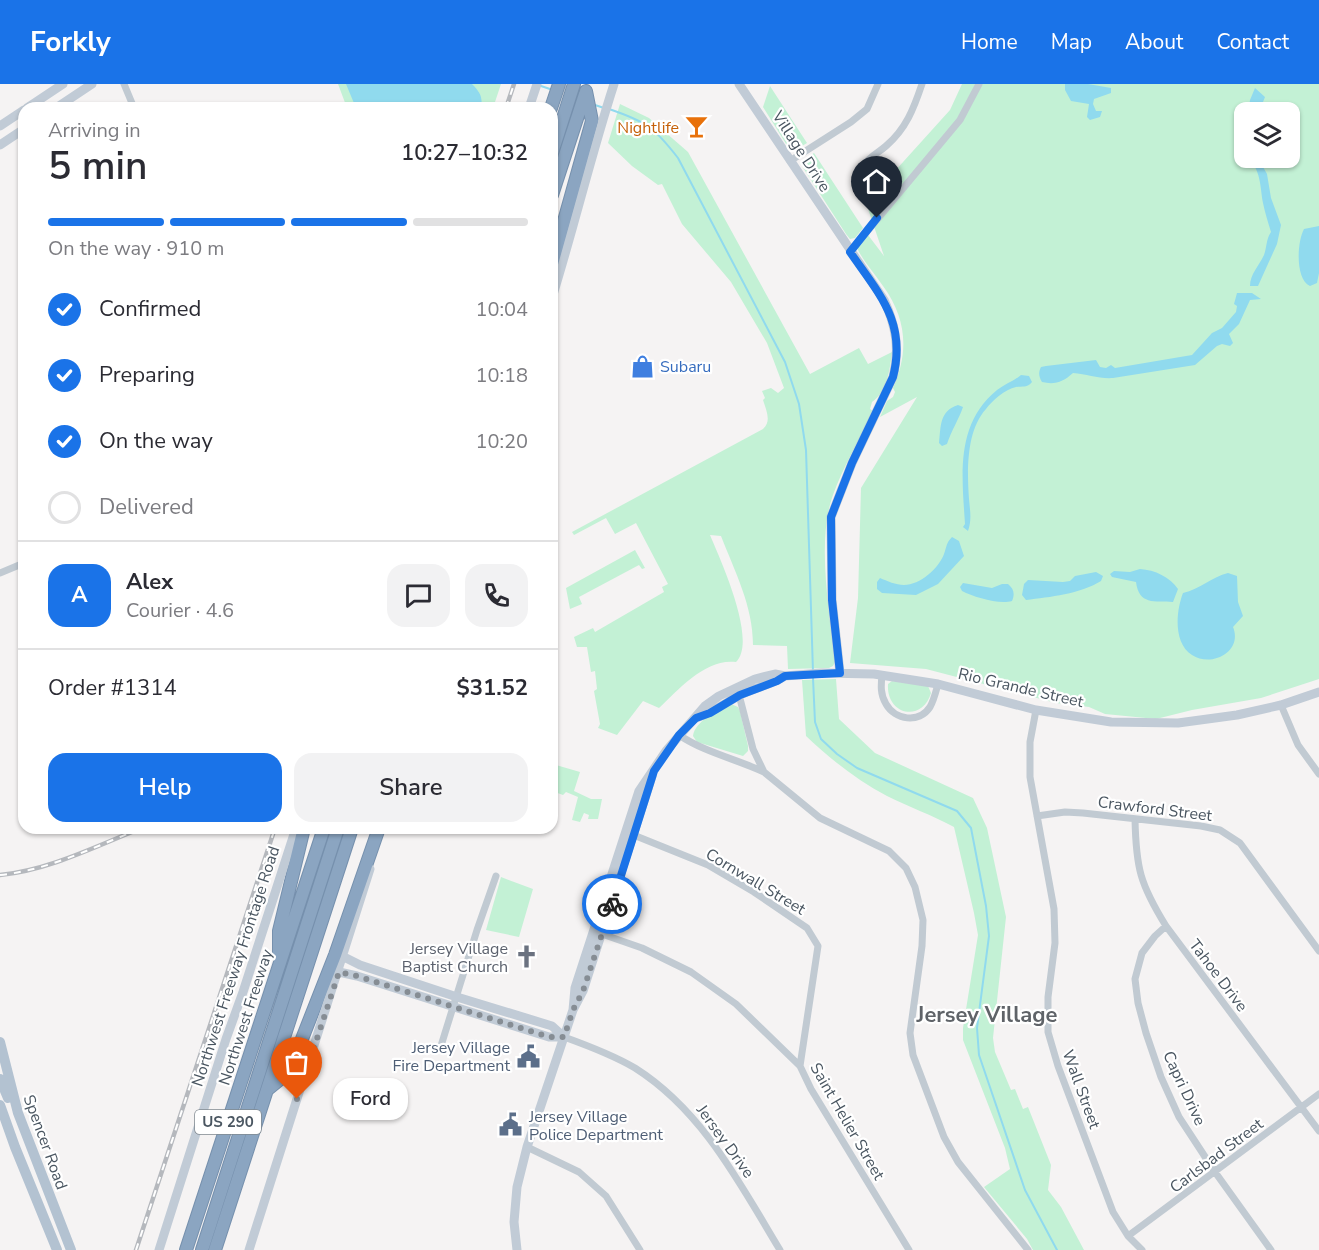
<!DOCTYPE html>
<meta charset="utf-8">
<style>
:root{--surface:#fff;--page:#f2f2f3;--text:#2b2b33;--muted:#7c7c81;--line:#e1e1e2;--accent:#1a73e8}
body{margin:0;font-family:"Nunito Sans",sans-serif;background:var(--page);color:var(--text);height:100vh;display:flex;flex-direction:column;font-size:22px;white-space:nowrap}
*{box-sizing:border-box;margin:0}
p{font-size:20px;color:var(--muted)}
.icon{flex:none;width:33px;height:33px;fill:none;stroke:currentColor;stroke-width:2;stroke-linecap:round;stroke-linejoin:round}
.map{position:relative;flex:1;overflow:hidden}
.details{position:absolute;left:18px;top:18px;width:540px;height:732px;display:flex;flex-direction:column;background:var(--surface);border-radius:18px;box-shadow:0 2px 4px #0004}
.details>*{flex:none}
.tools{position:absolute;left:1234px;top:18px;display:grid;gap:12px}
.tools a{display:grid;place-items:center;width:66px;height:66px;border-radius:12px;background:var(--surface);box-shadow:0 2px 4px #0004;font-size:30px}
.pin{position:absolute;display:grid;place-items:center;width:51px;height:51px;color:#fff;margin:-62px -26px;border-radius:50% 50% 50% 0;rotate:-45deg;box-shadow:0 0 6px #0007}
.pin .icon{rotate:45deg}
.courier{position:absolute;display:grid;place-items:center;width:60px;height:60px;margin:-30px;border:4px solid #1a73e8;border-radius:50%;background:#fff;color:#222;box-shadow:0 2px 8px #0007}
.bubble{position:absolute;height:42px;border-radius:18px;background:var(--surface);box-shadow:0 2px 4px #0004;font-size:20px;font-weight:600;line-height:42px;text-align:center}
.overview em{font-style:normal;font-weight:600}
.overview div{display:flex;flex-direction:column-reverse}
.overview{display:flex;align-items:center;justify-content:space-between;height:102px;padding:0 30px}
h1{font-size:39px;font-weight:600;line-height:45px}
.bar{display:grid;grid-template-columns:repeat(4,1fr);gap:9px 6px;align-content:center;height:72px;padding:0 30px}
.bar i{height:8px;border-radius:4px;background:var(--line)}
.bar .active{background:var(--accent)}
.bar p{grid-column:span 4}
.line{display:flex;align-items:center;gap:15px;padding:0 30px;border-top:2px solid var(--line)}
.line div{flex:1}
.round{display:grid;place-items:center;flex:none;width:63px;height:63px;border-radius:18px;background:var(--page)}
ol{padding:0 30px;list-style:none}
li{display:flex;align-items:center;gap:18px;height:66px}
li p{margin-inline-start:auto}
li .icon{padding:6px;border-radius:50%;background:var(--accent);color:#fff;stroke-width:4}
li:last-child{color:var(--muted)}
li i{width:33px;height:33px;border:3px solid var(--line);border-radius:50%}
.button{display:flex;gap:12px;margin-top:auto;padding:12px 30px}
.button a{flex:1;height:69px;border-radius:18px;background:var(--accent);color:#fff;font-size:24px;font-weight:600;line-height:69px;text-align:center}
.button a+a{background:var(--page);color:var(--text)}
header{display:flex;align-items:center;gap:36px;box-sizing:border-box;height:84px;padding:0 30px;background:var(--accent);color:#fff}
header strong{font-size:28px}
nav{display:flex;gap:33px;margin-inline-start:auto;font-size:21px}
.map>svg:first-child{display:block}
</style>
<header>
<strong>Forkly</strong>
<nav><a>Home</a><a>Map</a><a>About</a><a>Contact</a></nav>
</header>
<div class="map">
<svg width="1319" height="1166" viewBox="0 0 1319 1166">
<rect width="100%" height="100%" fill="#f5f3f3"/>
<path fill="#c3f1d5" fill-rule="evenodd" d="M338,0H501L493,24H347Z
M962,0H1319V595L1261,614L1192,626L1156,635L1105,630L1089,623L1056,619L926,585L850,579L858,514L861,404L917,313L880,333L887,317L893,313L895,308L893,304C909,268 907,235 883,202C875,190 863,177 857,164L868,151L884,172L866,119L950,26ZM1245,28H1290V74H1245Z
M770,2L807,59L797,65L792,66L788,63L763,23Z
M620,20L649,34L688,68L810,290L859,264L868,280L892,268C890,285 887,308 872,318L870,325L873,327C860,355 843,383 833,411C816,457 830,530 835,578L833,582L829,584L788,585L787,562L753,561C753,522 735,488 721,452L710,451C720,475 758,557 736,578C706,574 679,605 659,624L643,617L617,651L598,644L600,640L594,607L597,605L595,587L591,588L587,563H577L574,553L593,544L595,548L664,508L662,503L668,500L636,439L615,450L606,434L574,451L572,448L763,345C772,337 766,326 763,316L765,314L762,307L771,304L778,309L784,304L767,259L731,198L682,140L662,100L658,101L632,82L608,59Z
M814,69L863,144L855,154L850,155L846,150L802,82L804,76Z
M635,466L645,484L642,485L639,481L579,513L582,520L570,525L566,504Z
M836,595L839,635L875,669L973,714L987,744L1006,833L993,954L995,968L1011,1006L1015,1005L1023,1025L1028,1023L1051,1081L1048,1106L1061,1123L1084,1166H1033L1027,1155L984,1103L1010,1085L1005,1064L963,956V944L978,851L974,829L954,743C932,731 909,723 887,712C857,696 830,675 806,652L802,596Z
M892,597L928,602L931,609C922,639 886,631 888,600Z
M731,620L738,623L740,627L748,662V667L743,672L697,658L693,652C695,637 718,626 731,620Z
M556,681L580,688L574,707L591,715H602L598,735H588L589,731L584,729L580,738L572,736L578,713L566,708L563,711L552,707V693Z
M501,793L533,805L519,853L486,846Z"/>
<path fill="#90daee" d="M346,0H472C480,8 483,13 481,24H356Z
M1065,0H1088L1111,4V9L1094,15L1093,20L1096,27H1102L1100,33L1090,36L1087,33L1089,20L1071,17L1065,6Z
M1255,4L1265,13L1259,28H1248L1250,16Z
M1247,74H1258L1267,90L1271,114L1281,141L1277,160L1258,202H1250C1250,190 1259,182 1264,171C1267,163 1266,155 1271,148C1268,138 1265,129 1263,119C1260,103 1261,84 1247,74Z
M1319,142V189L1317,199L1310,202C1295,195 1297,158 1304,145Z
M1237,209H1252L1261,215L1250,216L1239,240L1229,250L1233,259L1230,262L1222,260L1217,262L1195,281L1113,294C1099,295 1087,290 1073,289C1063,298 1055,301 1042,298C1039,293 1038,289 1041,283L1046,282L1096,276L1100,283L1106,284L1111,281L1115,284L1192,271L1212,249L1222,244L1236,228L1237,222L1234,220Z
M1021,291L1029,292L1032,298C1027,304 1023,302 1016,303C1005,305 992,317 986,325C966,347 967,387 969,415C970,427 972,435 968,447L963,443L965,440C962,392 955,340 997,306C1005,300 1014,297 1021,291Z
M958,321L963,323C959,335 951,347 947,360L942,362L939,359C941,343 939,327 958,321Z
M952,453L959,457L964,472L938,500L916,511L882,509L877,505V498L880,494C887,497 896,501 904,501C920,501 939,484 944,470C947,462 946,459 952,453Z
M1140,485C1155,486 1170,493 1178,505L1173,518C1154,517 1139,521 1136,498L1112,493L1110,490L1114,487L1130,488Z
M1096,488L1103,492L1101,497C1080,510 1050,513 1026,516L1022,511L1024,500L1028,496L1063,498L1070,497L1075,492Z
M1228,489L1237,492L1238,518L1243,532L1233,543C1243,567 1212,584 1192,571C1173,559 1176,527 1183,509C1200,505 1212,493 1228,489Z
M963,499L992,504L1002,500H1008C1014,505 1015,510 1012,517C999,521 974,513 962,507L960,503Z"/>
<g fill="none" stroke-linecap="round" stroke-linejoin="round">
<path stroke="#90daee" stroke-width="2" d="M541,2L553,6
M592,20L604,24
M609,25C647,38 654,43 678,74L785,278L799,320L806,366L813,588
M813,594L815,638L821,655L837,670L857,684L957,727L971,744L986,822L989,852L977,944L979,971L1025,1106L1057,1166"/>
<defs>
<path id="highway" d="M551,24L559,0
M552,69L574,0
M552,111L585,10
M552,180L592,37L586,7
M279,869V847L304,744
M268,1005L289,988L335,871L379,744
M186,1166L324,744
M202,1166L338,744
M215,1166L352,744"/>
</defs>
<use href="#highway" stroke="#7690ad" stroke-width="14"/>
<path stroke="#c1cad2" stroke-width="7" d="M124,0L134,24
M790,77L851,38L867,25L878,0
M889,119C879,110 865,95 864,81C870,72 878,69 886,62C906,45 914,24 922,0
M850,168L960,36L979,0
M0,489L24,479
M882,591C881,601 880,610 886,620C895,636 919,640 930,623C934,616 936,607 938,600
M738,607L753,665L764,688L820,734L889,767L906,784L915,803L923,836L922,862L910,949L913,971L944,1053L958,1078L1028,1166
M1281,621L1298,661L1319,690
M1036,626L1030,658V693L1054,825L1055,859L1048,913V948L1058,982L1113,1128L1128,1152L1142,1166
M679,651C704,668 736,675 764,688
M1037,732L1065,728L1083,729L1201,742L1220,746L1240,759L1319,867
M1135,735C1136,784 1140,800 1166,842L1319,1047
M631,750L708,781L754,808L807,844L818,862L800,982
M1166,842L1155,852L1142,869L1135,895L1138,919L1146,949L1161,993L1179,1033L1215,1088L1271,1166
M599,849L642,864L691,888L736,920L800,982L811,1005L909,1166
M564,953C589,962 613,971 635,984C703,1027 740,1100 780,1166
M440,965L477,846L496,792
M527,1063L579,1088L606,1112L640,1166
M1128,1152L1319,1010"/>
<path stroke="#c1cbd6" stroke-width="9" d="M739,0L884,216C896,242 900,265 893,293L852,379L831,433L832,516L840,589
M27,24L63,0
M56,24L92,0
M529,24L537,0
M0,42L24,26
M0,61L24,45
M552,214C574,143 591,71 614,0
M696,634C712,629 724,620 738,612C753,604 771,601 785,592
M344,873L360,881L457,913L552,942L564,953
M339,888L357,892L549,953H564
M573,926L575,904L639,707L666,667L705,622L719,612L755,595L775,590L785,592L822,589L874,590L938,600L1036,626L1111,638L1178,639L1237,631L1281,621L1319,608
M159,1166L226,955L243,908L296,744
M249,1166L370,785
M517,1166L514,1138L517,1103L527,1063L573,926L583,907L652,692"/>
<path stroke="#b3c2d1" stroke-width="10" d="M0,958L18,1029L71,1166
M0,995L8,1014
M0,1021L15,1063L57,1166"/>
<use href="#highway" stroke="#8ba5c1" stroke-width="12"/>
<defs>
<path id="rail" d="M506,24L514,0
M0,791C50,786 96,762 142,744
M136,1166L275,744"/>
</defs>
<use href="#rail" stroke="#b5b8bd" stroke-width="4.5"/>
<use href="#rail" stroke="#fff" stroke-width="2" stroke-dasharray="7" stroke-linecap="butt"/>
</g>
<g fill="none" stroke-linecap="round" stroke-linejoin="round">
<path stroke="#868d94" stroke-width="6" stroke-dasharray="0 10.8" d="M297,1015L339,888L357,892L549,953H564L573,926L583,907L612,820"/>
<path stroke="#1a73e8" stroke-width="8" d="M612,820L654,687L679,651L696,634L710,629L740,611L777,597L785,592L840,589L832,516L831,433L852,379L893,293C907,238 879,210 850,168L877,134"/>
</g>
<defs>
<symbol id="bar-bare" viewBox="-9 -9 18 18"><path d="M-6-5H6L.8 .8V4.5H3.5V6h-7V4.5H-.8V.8Z" fill="#e8710a" stroke="#fff" stroke-width="2.5" paint-order="stroke"/></symbol>
<symbol id="shop-bare" viewBox="-9 -9 18 18"><path d="M-5-2.5h2.3a2.7 3.5 0 0 1 5.4 0H5L5.5 6h-11ZM-1.5-2.5h3a1.5 2.3 0 0 0-3 0Z" fill="#3f7fe0" stroke="#fff" stroke-width="2.5" paint-order="stroke"/></symbol>
<symbol id="church-bare" viewBox="-9 -9 18 18"><path d="M-1.2-6h2.4v3.5h3.3v2.4h-3.3V6h-2.4V-.1h-3.3v-2.4h3.3Z" fill="#6b7280" stroke="#fff" stroke-width="2.5" paint-order="stroke"/></symbol>
<symbol id="civic-bare" viewBox="-9 -9 18 18"><path d="M-.6-6.5H3V-4.5H.6V-3L4-1V1h2V6H-6V1h2V-1L-.6-3ZM-1.2 2.5V6h2.4V2.5Z" fill="#5c6f8a" stroke="#fff" stroke-width="2.5" paint-order="stroke"/></symbol>
</defs>
<g fill-rule="evenodd">
<use href="#bar-bare" x="680" y="26" width="33" height="33"/>
<use href="#shop-bare" x="626" y="266" width="33" height="33"/>
<use href="#church-bare" x="510" y="856" width="33" height="33"/>
<use href="#civic-bare" x="512" y="956" width="33" height="33"/>
<use href="#civic-bare" x="494" y="1024" width="33" height="33"/>
</g>
<g text-anchor="middle" stroke-width="4.5" stroke-linejoin="round" paint-order="stroke">
<rect fill="#fff" stroke="#808990" stroke-width="1.5" x="195" y="1026" width="66" height="24" rx="4.5"/>
<g font-size="15" font-weight="bold" fill="#4a5661">
<text x="228" y="1043">US 290</text>
</g>
<g font-size="16" fill="#c56008" stroke="#fff" text-anchor="end">
<text x="679" y="49">Nightlife</text>
</g>
<g font-size="16" fill="#4a5661" stroke="#fff">
<text transform="translate(802 67) rotate(57)" y="6">Village Drive</text>
<text transform="translate(1021 603) rotate(13)" y="6">Rio Grande Street</text>
<text transform="translate(1155 724) rotate(7)" y="6">Crawford Street</text>
<text transform="translate(756 797) rotate(31)" y="6">Cornwall Street</text>
<text transform="translate(235 882) rotate(-72)" y="6">Northwest Freeway Frontage Road</text>
<text transform="translate(1219 891) rotate(53)" y="6">Tahoe Drive</text>
<text transform="translate(245 933) rotate(-72)" y="6">Northwest Freeway</text>
<text transform="translate(1185 1004) rotate(65)" y="6">Capri Drive</text>
<text transform="translate(1082 1005) rotate(70)" y="6">Wall Street</text>
<text transform="translate(848 1037) rotate(60)" y="6">Saint Helier Street</text>
<text transform="translate(726 1057) rotate(54)" y="6">Jersey Drive</text>
<text transform="translate(46 1058) rotate(70)" y="6">Spencer Road</text>
<text transform="translate(1216 1071) rotate(-37)" y="6">Carlsbad Street</text>
</g>
<g font-size="16" fill="#366cbe" stroke="#fff" text-anchor="start">
<text x="660" y="288">Subaru</text>
</g>
<g font-size="16" fill="#5b616d" stroke="#fff" text-anchor="end">
<text x="508" y="870">Jersey Village<tspan x="508" dy="18">Baptist Church</tspan></text>
</g>
<g font-size="16" fill="#4e5e75" stroke="#fff" text-anchor="end">
<text x="510" y="969">Jersey Village<tspan x="510" dy="18">Fire Department</tspan></text>
<text x="529" y="1038" text-anchor="start">Jersey Village<tspan x="529" dy="18">Police Department</tspan></text>
</g>
<g font-size="22" font-weight="bold" fill="#5f6368" stroke="#fff">
<text x="987" y="938">Jersey Village</text>
</g>
</g>
</svg>
<div class="tools">
<a><svg class="icon" aria-label="layers" viewBox="0 0 24 24"><path d="M12 4l9 5-9 5-9-5zM3 14l9 5 9-5"/></svg></a>
</div>
<div class="pin" style="left:297px;top:1015px;background:#ea580c"><svg class="icon" aria-label="bag" viewBox="0 0 24 24"><path d="M5 8h14l-1 12H6zM9 8a3 3 0 0 1 6 0"/></svg></div>
<div class="pin" style="left:877px;top:134px;background:#1f2937"><svg class="icon" aria-label="home" viewBox="0 0 24 24"><path d="M3 11l9-7 9 7M6 9v11h12V9"/></svg></div>
<div class="courier" style="left:612px;top:820px"><svg class="icon" aria-label="bike" viewBox="0 0 24 24"><circle cx="6" cy="16" r="4"/><circle cx="18" cy="16" r="4"/><path d="M6 16l4-8h5l3 8M10 8l3 8H6M13 5h3"/></svg></div>
<div class="bubble" style="left:333px;top:994px;width:75px">Ford</div>
<section class="details">
<div class="overview"><div><h1>5 min</h1><p>Arriving in</p></div><em>10:27–10:32</em></div>
<div class="bar"><i class="active"></i><i class="active"></i><i class="active"></i><i></i><p>On the way · 910 m</p></div>
<ol>
<li><svg class="icon" aria-label="check" viewBox="0 0 24 24"><path d="M5 12l5 5 9-10"/></svg>Confirmed<p>10:04</p></li>
<li><svg class="icon" aria-label="check" viewBox="0 0 24 24"><path d="M5 12l5 5 9-10"/></svg>Preparing<p>10:18</p></li>
<li><svg class="icon" aria-label="check" viewBox="0 0 24 24"><path d="M5 12l5 5 9-10"/></svg>On the way<p>10:20</p></li>
<li><i></i>Delivered</li>
</ol>
<div class="line" style="height:108px"><b class="round" style="background:var(--accent);color:#fff">A</b><div><b>Alex</b><p>Courier · 4.6</p></div><a class="round"><svg class="icon" aria-label="chat" viewBox="0 0 24 24"><path d="M4 5h16v11H9l-5 4z"/></svg></a><a class="round"><svg class="icon" aria-label="phone" viewBox="0 0 24 24"><path d="M5 4h4l2 5-3 2q2 4 5 5l2-3 5 2v4C11 20 4 13 5 4z"/></svg></a></div>
<div class="line" style="height:78px"><div>Order #1314</div><b>$31.52</b></div>
<div class="button"><a>Help</a><a>Share</a></div>
</section>
</div>
